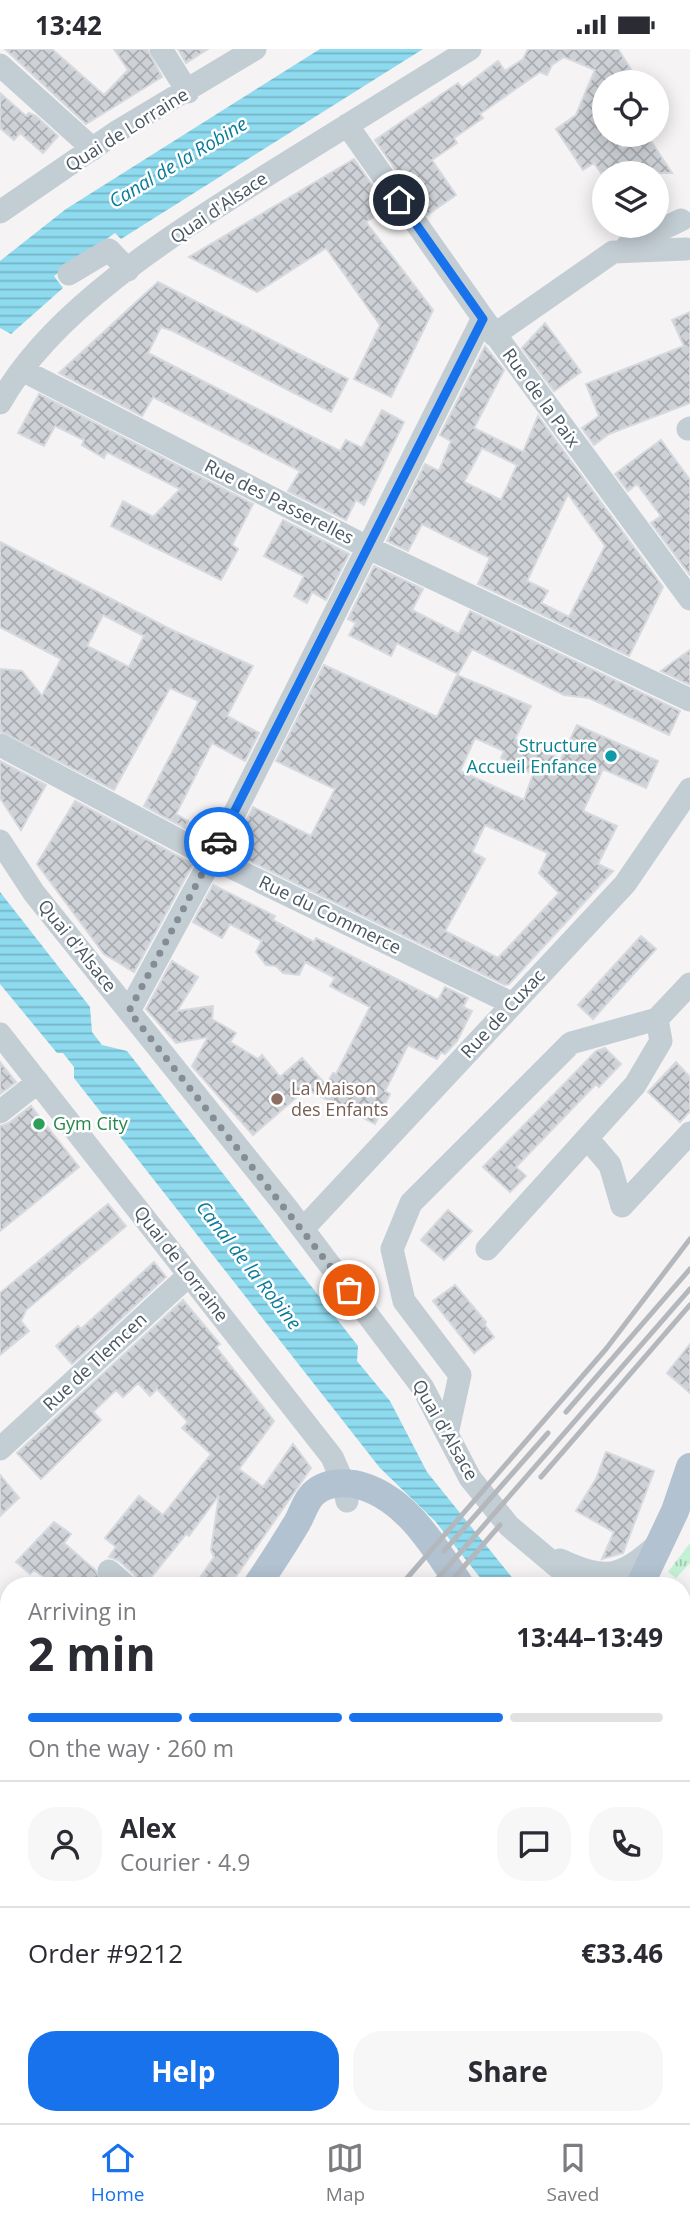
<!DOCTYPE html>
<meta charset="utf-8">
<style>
:root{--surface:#fff;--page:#f7f7f7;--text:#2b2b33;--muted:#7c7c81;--line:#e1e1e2;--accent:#1772eb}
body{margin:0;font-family:"Open Sans",sans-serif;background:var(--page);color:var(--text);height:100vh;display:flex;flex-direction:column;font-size:26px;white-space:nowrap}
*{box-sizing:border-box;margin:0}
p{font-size:23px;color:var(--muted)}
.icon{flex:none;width:38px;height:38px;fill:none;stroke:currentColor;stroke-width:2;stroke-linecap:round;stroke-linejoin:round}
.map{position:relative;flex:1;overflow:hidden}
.drawer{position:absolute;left:0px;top:1528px;width:691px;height:548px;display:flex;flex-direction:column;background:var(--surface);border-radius:28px 28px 0 0;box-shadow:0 4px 18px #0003}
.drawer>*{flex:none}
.buttons{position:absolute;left:592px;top:21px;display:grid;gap:14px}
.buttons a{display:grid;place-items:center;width:77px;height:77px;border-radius:50%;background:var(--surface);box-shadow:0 4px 18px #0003;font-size:35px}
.pin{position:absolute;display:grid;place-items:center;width:60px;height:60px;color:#fff;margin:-30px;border:4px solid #fff;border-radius:50%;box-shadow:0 2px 7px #0007}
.courier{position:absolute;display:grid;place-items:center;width:70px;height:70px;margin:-35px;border:5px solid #1772eb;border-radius:50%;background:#fff;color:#222;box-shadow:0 2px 9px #0007}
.head em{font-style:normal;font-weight:700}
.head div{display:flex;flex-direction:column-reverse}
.head{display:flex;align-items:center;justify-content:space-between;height:119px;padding:0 28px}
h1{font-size:46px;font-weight:700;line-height:52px}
.bar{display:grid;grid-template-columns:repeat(4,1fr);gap:10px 7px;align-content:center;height:84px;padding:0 28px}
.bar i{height:9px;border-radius:5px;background:var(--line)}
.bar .active{background:var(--accent)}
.bar p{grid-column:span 4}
.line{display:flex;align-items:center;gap:18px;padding:0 28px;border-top:2px solid var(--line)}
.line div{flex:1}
.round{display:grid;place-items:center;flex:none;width:74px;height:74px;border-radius:28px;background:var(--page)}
.primary-button{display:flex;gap:14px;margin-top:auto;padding:14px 28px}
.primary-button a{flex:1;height:80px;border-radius:28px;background:var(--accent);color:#fff;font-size:28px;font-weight:700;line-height:80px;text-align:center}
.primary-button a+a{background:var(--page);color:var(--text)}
.status{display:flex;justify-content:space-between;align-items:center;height:49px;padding:0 35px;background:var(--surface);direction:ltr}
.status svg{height:19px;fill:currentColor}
.menu{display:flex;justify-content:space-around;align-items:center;height:98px;border-top:2px solid var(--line);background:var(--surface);font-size:19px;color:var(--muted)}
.menu a{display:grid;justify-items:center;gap:4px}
.menu .active{color:var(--accent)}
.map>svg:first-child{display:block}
</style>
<div class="status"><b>13:42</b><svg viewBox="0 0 49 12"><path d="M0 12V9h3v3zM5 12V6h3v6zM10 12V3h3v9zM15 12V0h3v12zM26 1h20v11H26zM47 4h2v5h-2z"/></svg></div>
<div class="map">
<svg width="690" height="2074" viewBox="0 0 690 2074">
<defs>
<pattern id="grass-tufts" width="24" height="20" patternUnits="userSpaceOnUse" patternTransform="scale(1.75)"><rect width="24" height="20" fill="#c2f1d4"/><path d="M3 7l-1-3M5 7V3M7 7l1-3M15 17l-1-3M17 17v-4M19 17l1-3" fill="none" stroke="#a0c6af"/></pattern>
<pattern id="water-rules" width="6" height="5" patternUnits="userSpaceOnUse" patternTransform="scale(1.75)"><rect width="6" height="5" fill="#8edaef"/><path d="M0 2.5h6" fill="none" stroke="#76b4c5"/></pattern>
<pattern id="building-cross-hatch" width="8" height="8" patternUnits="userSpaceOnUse" patternTransform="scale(1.75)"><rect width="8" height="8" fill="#ced2d7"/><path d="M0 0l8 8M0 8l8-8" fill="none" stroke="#a9adb2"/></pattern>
</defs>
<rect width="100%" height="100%" fill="#f5f3f3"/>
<path fill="#e6e4e5" d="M0,1665L9,1666V1790L0,1785Z"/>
<path fill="url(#grass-tufts)" d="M690,1494V1514L676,1529L668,1523Z"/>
<path fill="url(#water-rules)" d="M320,0H423L121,190L115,184L54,227L63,239L11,285L0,279V212L66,160Z
M0,843L90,958L92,983L102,996L127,1002L358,1297L357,1312L390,1352L427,1423L518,1536H486L435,1472L380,1419L74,1029V1018L63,1004H57L0,935Z"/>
<path fill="url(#building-cross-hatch)" stroke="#d6d9de" stroke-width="2" fill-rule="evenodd" d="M5,0H52L104,46L128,21L114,0H147L162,28L86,75Z
M178,0H208L186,14Z
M528,0H618L639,33H604V86H613L622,100L647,86L672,124H601L594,114L583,121L556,80L576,66L595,21L564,8L552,16L547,26L540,23L480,65L483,69L454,89L457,94L432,111L456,146L427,166L375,91L458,34L462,39L498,12L505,22L523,10Z
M0,44L26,67L29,64L36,67L58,87L43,104L20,84L14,91L0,79Z
M354,110L388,159L366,173L433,261L391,348L354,330L380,276L326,199L257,243L189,208Z
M158,233L348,330L331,363L173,282L161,278L148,304L340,402L346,391L362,399L382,361L404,373L364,456L356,451L346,471L288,442L300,422L153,348L142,367L59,324Z
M690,263V354L609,385L594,396L582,379L599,367L586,335L684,297L672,271Z
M545,274L581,323L554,342L522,299Z
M485,297L504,321L474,379L523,403L538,367L663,538L629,607L478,535L490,509L422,475L408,502L387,492L425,415L439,422L451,392L440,386ZM482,399L517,416L501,451L464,433ZM568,445L605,497L569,568L541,554L548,542L527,532Z
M39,345L253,455L232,496L238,500L221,531L111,477L123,452L153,468L180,440L107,403L104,409L82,396L84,391L55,377L44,397L18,384Z
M661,391L690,431V526L651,474L661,467L637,435L628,442L615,425Z
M283,471L349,505L326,551L312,543L307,554L294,547L304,527L264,507Z
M0,493L172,581L253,617L227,667L259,684L245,712L212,694L176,765L188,772L185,779L144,757L199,652L170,639L114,741L0,682V620L22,622L42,647L61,610L0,578ZM103,566L144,587L129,618L87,597Z
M374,517L423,540L412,561L459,585L470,562L680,662L669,686L589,649L564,646L472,600L458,625L397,594L391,607L349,586L356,574L348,570Z
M690,601V636L661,622L669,616Z
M324,616L437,668L457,626L531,657L515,690L561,710L577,676L658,712L646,739L603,720L583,762L617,777L598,815L613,822L509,935L505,936L231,803L253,758L311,787L335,740L276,712ZM475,689L504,702L501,709L533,725L524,751L460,722ZM485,776L548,804L539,824L559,844L498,909L445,882L485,810L472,803Z
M0,712L46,736L21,781L0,749Z
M75,752L193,815L134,923L104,905L37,815Z
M213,836L275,867L273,871L295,883L314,893L316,889L438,951L445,938L468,949L463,958L472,962L457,992L445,1005L441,1003L437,1010L408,996L385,1042L390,1045L375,1075L306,1040L253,1086L192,1017L208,988L176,994L146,960L172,912L198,928L177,962L213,957L212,970L236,984L230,993L258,1010L262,1006L280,1028L302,1009L326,1036L333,1024L336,1025L370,958L330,937L335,929L305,913L299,926L283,924L276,917L266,916L256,903L262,892L230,875L222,889L193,873Z
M641,887L656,900L593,970L578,956Z
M605,999L621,1015L599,1038L596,1035L516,1118L526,1127L510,1143L483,1118L596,1002Z
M0,1013L16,1033L0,1045Z
M676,1013L690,1028V1062L680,1073L648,1043Z
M31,1057L79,1118L0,1182V1077L9,1074Z
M108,1155L126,1177L26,1261L21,1272L29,1282L0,1306V1244Z
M448,1161L472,1182L444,1211L421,1191Z
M154,1213L166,1228L72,1315L56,1297L78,1277L81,1280Z
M455,1236L486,1273L485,1276L494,1288L474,1304L433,1252Z
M183,1251L220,1295L216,1298L274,1372L239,1420L263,1438L293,1395L311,1419L230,1536H195L214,1508L211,1501L219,1446L189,1487L186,1485L145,1536H139L134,1525L118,1511L109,1508L116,1498L105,1489L139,1447L163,1466L211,1405L182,1379L188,1373L157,1340L150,1347L138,1334L123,1348L116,1341L93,1363L101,1371L41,1430L17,1404Z
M690,1295V1344L667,1324Z
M606,1403L654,1422L623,1504L602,1510L614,1483L576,1462L596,1430Z
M0,1426L19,1449L0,1467Z
M54,1473L71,1485L64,1494L95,1521L104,1536H55L34,1521L30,1525L16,1513Z"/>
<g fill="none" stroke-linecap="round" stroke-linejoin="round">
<path stroke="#c3cdd4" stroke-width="23" d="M161,0L188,43
M0,16L93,100
M347,76L483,269L690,550
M0,163L118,82L255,0
M627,197L681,171
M69,225L109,201L128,221
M494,286L613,203L686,200
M22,321L369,499L690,651
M0,354C53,258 180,181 272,123C338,82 404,41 470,0
M688,380L690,379
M0,696L212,809L513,955
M0,792L34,844L286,1158L423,1339L470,1429L509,1477L579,1536
M129,962L212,809L483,269
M0,985L332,1408L343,1433L347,1452
M0,1063L38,1033
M587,1089L610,1116L622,1157L690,1084
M303,1180L625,835L690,740
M487,1200L635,1036L661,992L657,970
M447,1385L460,1326L404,1252L392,1200L411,1154L571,994L657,970L690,935
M0,1400L189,1226
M560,1511C606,1532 620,1529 657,1496
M109,1522L125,1536
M0,1630L9,1638
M682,1732L690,1724
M682,1748L690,1752
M682,1909L690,1912
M0,1930L9,1919
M682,1967L690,1956
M682,2061L690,2066
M0,2066L28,2074
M530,2067L543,2074
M440,2074L446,2067
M614,2074L619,2067"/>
<path stroke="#b2c2d1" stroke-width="28" d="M257,1536C270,1517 283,1497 295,1477C302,1467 304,1454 313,1445C324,1434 340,1433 354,1435C404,1445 434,1497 460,1536
M640,1536L675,1462L690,1418
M682,1711L690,1704
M0,1893L9,1881
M156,2074L162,2067
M340,2074L344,2067"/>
<path stroke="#b4b8bd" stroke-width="5" d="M566,1363L690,1220
M541,1428L690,1256
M444,1502L548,1384
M401,1536L606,1300L690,1190
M432,1536L690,1240
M448,1536L500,1476
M0,1963L9,1956
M0,1986L9,1979
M0,2000L9,1994"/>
</g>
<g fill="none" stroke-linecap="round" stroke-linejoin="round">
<path stroke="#858d94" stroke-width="7" stroke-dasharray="0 12.6" d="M219,793L129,962L349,1241"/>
<path stroke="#1772eb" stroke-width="9" d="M219,793L483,270L399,151"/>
</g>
<circle fill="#0f9aa8" stroke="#fff" stroke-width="2.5" cx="611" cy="707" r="7"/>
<circle fill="#8d6e63" stroke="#fff" stroke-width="2.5" cx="277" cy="1050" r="7"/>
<circle fill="#2e9e5b" stroke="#fff" stroke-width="2.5" cx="39" cy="1075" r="7"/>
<g text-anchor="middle" stroke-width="5" stroke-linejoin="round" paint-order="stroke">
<g font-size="18" fill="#495661" stroke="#fff">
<text transform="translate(127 81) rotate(-32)" y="6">Quai de Lorraine</text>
<text transform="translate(219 159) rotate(-34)" y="6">Quai d'Alsace</text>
<text transform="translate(541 349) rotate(54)" y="6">Rue de la Paix</text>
<text transform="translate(279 453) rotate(27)" y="6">Rue des Passerelles</text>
<text transform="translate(330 866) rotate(26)" y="6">Rue du Commerce</text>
<text transform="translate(77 897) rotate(51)" y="6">Quai d'Alsace</text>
<text transform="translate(503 965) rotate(-47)" y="6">Rue de Cuxac</text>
<text transform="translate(181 1215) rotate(52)" y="6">Quai de Lorraine</text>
<text transform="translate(95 1313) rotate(-43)" y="6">Rue de Tlemcen</text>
<text transform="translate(445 1381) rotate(60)" y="6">Quai d'Alsace</text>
</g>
<g font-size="18" fill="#0d838f" stroke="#fff" text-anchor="end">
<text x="597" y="703">Structure<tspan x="597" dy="21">Accueil Enfance</tspan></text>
</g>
<g font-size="18" fill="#785e54" stroke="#fff" text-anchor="start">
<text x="291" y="1046">La Maison<tspan x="291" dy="21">des Enfants</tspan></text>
</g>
<g font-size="18" fill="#27864d" stroke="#fff" text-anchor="start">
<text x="53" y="1081">Gym City</text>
</g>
<g font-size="19" font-style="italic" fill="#0a7c9c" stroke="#fff">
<text transform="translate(178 113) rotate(-31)" y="7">Canal de la Robine</text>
<text transform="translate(249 1216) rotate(52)" y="7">Canal de la Robine</text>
</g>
</g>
</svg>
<div class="buttons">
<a><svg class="icon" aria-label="locate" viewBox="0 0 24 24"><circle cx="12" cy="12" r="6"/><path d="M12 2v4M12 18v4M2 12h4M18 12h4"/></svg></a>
<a><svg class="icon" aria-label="layers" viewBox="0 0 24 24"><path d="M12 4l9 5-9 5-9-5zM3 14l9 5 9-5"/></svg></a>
</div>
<div class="pin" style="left:349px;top:1241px;background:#ea580c"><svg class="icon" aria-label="bag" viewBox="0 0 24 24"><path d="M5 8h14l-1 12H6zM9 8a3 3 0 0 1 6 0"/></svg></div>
<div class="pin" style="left:399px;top:151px;background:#1f2937"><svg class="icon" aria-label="home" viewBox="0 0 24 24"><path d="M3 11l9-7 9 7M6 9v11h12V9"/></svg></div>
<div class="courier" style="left:219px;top:793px"><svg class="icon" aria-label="car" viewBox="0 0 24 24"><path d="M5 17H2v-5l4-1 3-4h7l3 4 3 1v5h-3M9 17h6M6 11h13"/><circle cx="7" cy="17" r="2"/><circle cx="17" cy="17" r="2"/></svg></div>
<section class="drawer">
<div class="head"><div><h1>2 min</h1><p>Arriving in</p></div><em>13:44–13:49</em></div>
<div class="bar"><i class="active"></i><i class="active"></i><i class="active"></i><i></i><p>On the way · 260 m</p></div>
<div class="line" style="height:126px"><a class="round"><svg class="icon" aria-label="person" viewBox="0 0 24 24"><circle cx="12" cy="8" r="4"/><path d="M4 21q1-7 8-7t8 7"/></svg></a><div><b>Alex</b><p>Courier · 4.9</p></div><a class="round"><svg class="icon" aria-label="chat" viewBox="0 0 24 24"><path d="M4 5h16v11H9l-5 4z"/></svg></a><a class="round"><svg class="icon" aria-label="phone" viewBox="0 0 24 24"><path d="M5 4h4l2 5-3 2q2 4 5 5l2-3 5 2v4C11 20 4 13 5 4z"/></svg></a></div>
<div class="line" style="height:91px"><div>Order #9212</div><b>€33.46</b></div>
<div class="primary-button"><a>Help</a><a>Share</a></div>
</section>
</div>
<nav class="menu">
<a class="active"><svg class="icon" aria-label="home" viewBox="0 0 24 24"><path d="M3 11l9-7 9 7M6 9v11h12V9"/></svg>Home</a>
<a><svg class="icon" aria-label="map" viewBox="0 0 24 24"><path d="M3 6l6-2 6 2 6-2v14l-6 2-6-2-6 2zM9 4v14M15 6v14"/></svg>Map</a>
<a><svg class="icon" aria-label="saved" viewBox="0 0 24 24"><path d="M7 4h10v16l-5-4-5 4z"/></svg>Saved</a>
</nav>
